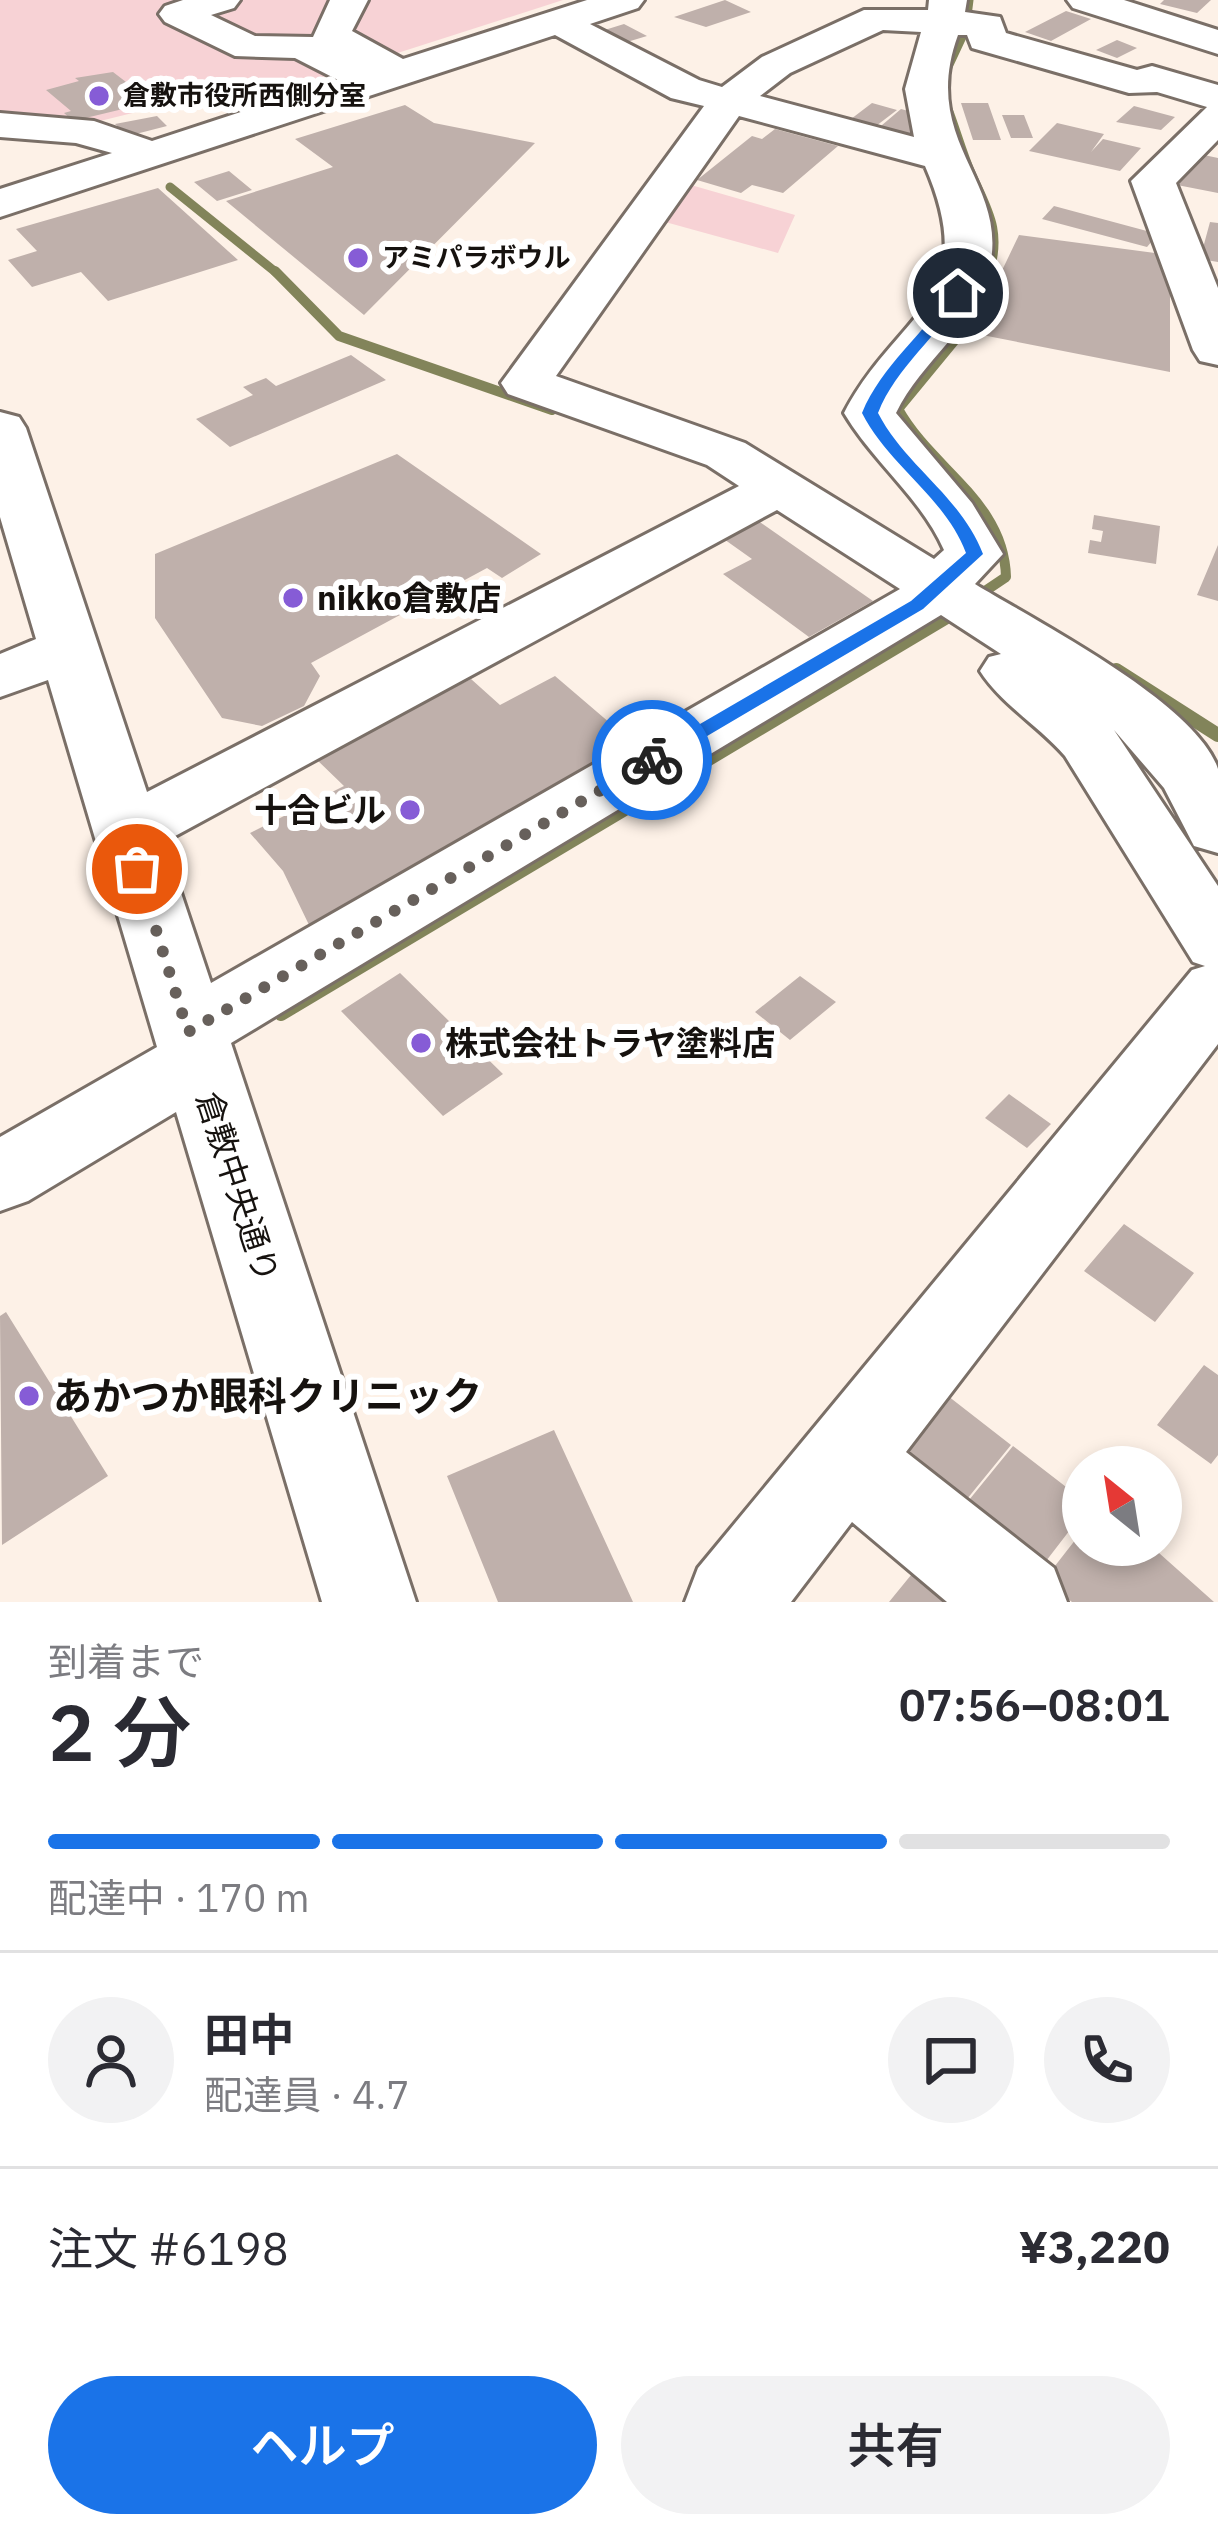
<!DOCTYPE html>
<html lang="ja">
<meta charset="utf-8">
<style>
:root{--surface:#fff;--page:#f2f2f3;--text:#2b2b33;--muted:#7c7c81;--line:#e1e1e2;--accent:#1a73e8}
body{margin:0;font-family:"IBM Plex Sans","Noto Sans JP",sans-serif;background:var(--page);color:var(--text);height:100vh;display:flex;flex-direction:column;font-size:45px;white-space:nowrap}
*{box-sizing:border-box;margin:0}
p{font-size:39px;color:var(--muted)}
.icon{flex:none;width:66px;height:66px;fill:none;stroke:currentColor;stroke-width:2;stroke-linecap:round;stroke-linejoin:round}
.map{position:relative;height:1602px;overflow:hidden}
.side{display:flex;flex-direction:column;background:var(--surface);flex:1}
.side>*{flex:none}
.needle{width:78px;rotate:330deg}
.buttons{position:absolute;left:1062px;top:1446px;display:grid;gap:24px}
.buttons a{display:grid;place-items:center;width:120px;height:120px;border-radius:50%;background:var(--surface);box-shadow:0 6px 18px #0003;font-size:60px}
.pin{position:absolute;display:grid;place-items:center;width:102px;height:102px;color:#fff;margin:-51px;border:6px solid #fff;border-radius:50%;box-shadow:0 3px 12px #0007}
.courier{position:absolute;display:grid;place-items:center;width:120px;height:120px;margin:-60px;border:9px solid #1a73e8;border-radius:50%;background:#fff;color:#222;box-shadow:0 3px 15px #0007}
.headline em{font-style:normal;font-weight:600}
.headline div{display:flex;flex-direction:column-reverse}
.headline{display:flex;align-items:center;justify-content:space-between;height:204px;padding:0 48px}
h1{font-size:78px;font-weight:600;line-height:90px}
.bar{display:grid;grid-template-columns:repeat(4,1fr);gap:18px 12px;align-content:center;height:144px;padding:0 48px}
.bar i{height:15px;border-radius:9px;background:var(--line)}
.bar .current{background:var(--accent)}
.bar p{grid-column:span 4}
.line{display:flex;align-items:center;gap:30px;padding:0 48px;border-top:3px solid var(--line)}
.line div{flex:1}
.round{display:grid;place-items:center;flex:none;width:126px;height:126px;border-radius:63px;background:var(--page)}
.action{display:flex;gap:24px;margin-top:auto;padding:24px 48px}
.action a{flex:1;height:138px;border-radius:72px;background:var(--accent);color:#fff;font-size:48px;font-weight:600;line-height:138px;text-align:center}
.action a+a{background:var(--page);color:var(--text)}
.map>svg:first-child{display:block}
</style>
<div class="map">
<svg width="1218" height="1602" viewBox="0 0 1218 1602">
<rect width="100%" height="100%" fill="#fdf1e7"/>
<path fill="#f7d2d5" d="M0,0H563L220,110L177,102L92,123L0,119Z
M684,183L795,215L778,253L658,220Z"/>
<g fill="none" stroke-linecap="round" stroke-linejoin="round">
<path stroke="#82845a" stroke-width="9" d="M967,16L969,0
M946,71L967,26
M948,109C956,130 962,152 971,173C988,211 1002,230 989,274
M170,187L278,274"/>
<path stroke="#82845a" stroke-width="10" d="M275,271L339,336L552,410
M945,618L1006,577C1004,501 932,470 898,409L954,341L990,271"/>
<path stroke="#82845a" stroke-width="14" d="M1116,670L1218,735
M281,1014L950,615"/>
</g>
<path fill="#bfb0ab" d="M725,0L751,12L706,27L674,17Z
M1164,0H1211L1197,13L1160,4Z
M1066,11L1091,19L1051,41L1025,32Z
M624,24L647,36L617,45L595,33Z
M1117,40L1137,48L1117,58L1096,50Z
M113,72L152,102L73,121L64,113L71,111L46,90L79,81L75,78Z
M872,103L897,110L876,126L851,119Z
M961,103H988L1001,140H973Z
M405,105L434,123L535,143L364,315L226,201L333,167L295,139Z
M1134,106L1175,117L1161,130L1116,122Z
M901,109L920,114L916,142L875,131Z
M1002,115H1024L1033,138H1011Z
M157,116L167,126L128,136L115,124Z
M1057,123L1104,134L1091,152L1103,139L1141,148L1120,171L1029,151Z
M775,129L838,146L783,193L752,185L741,193L697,180L752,136L762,139Z
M1190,152L1218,158V193L1172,184Z
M229,171L252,190L217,201L194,182Z
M158,188L238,260L108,301L81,272L32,287L8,260L37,251L16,229Z
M1054,206L1158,234L1147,247L1042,219Z
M1210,222L1218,223V262L1200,259Z
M1019,235L1170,255V372L972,333Z
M351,355L386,380L230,447L196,419L253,395L243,387L266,378L276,386Z
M397,454L541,554L502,578L487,568L311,663L320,676L304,706L262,726L222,718L155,618V554Z
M1094,515L1160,526L1156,564L1088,553L1090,540L1101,542L1103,531L1092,529Z
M757,520L873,601L809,637L723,574L752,559L721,537Z
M1218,545V601L1197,595Z
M555,676L638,747L310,927L283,871L250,833L344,786L314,757L471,679L500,705Z
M400,973L503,1074L443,1116L341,1011Z
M800,976L836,1002L790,1040L755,1012Z
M1009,1094L1051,1124L1027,1148L985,1118Z
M1124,1224L1194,1273L1155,1322L1084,1271Z
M6,1312L108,1476L2,1545L0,1316Z
M1204,1365L1218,1375V1455L1211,1464L1157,1425Z
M939,1389L1011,1445L954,1515L881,1456Z
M554,1430L633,1602H498L447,1476Z
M1013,1446L1083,1500V1513L1033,1578L956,1516Z
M1083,1530V1545H1150L1214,1602H1072L1044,1580Z
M929,1553L988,1602H889Z"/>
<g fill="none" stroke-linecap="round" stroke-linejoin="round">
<defs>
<path id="minor" d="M183,0H240L234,8L211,15L255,36L313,37L330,0H368L352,31L403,59L587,0H644L638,8L590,24L699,80L722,87L762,57L864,10H928L929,0H967L965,12L1000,17L1006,33L1137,70L1152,66L1218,85V140L1176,183L1218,288V365L1200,361L1193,350L1131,181L1207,107L1157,92L1129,93L972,48L967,35H958C919,142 1008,180 990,266C977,328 922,359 896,413L972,503L1003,554L975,584C1034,620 1197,703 1218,769C1218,792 1218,829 1218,853L1194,846L1164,788L1114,730L1218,886V1044L906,1452L1054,1568L1067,1602H947L852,1522L791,1602H685L698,1568L1192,970L1205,966L1193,962L1065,756C1040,727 1001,704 980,671L989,657L1001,654L941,615L231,1043L416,1602H322L176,1112L28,1201L0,1211V1137L157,1047L48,680L0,697V654L36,639L0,517V412L19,417L26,428L147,792L739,486L707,465L508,394L501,383L704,106L671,98L555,35L0,217V189L112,153L76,143L0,137V113L94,121L152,141L338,80L295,58L235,56L165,22L159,14L165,6ZM883,30L921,32L905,89L914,137L760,96L790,73ZM739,116L925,166C984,302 897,311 844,413C873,462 921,498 944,550L934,559L745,443L556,376ZM777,510L900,589L211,983L164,842Z
M1067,0H1124L1218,30V54L1073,8Z"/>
</defs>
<use href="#minor" stroke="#7a6f67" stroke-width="6"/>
<use href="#minor" fill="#fff" fill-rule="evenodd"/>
</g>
<path fill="#1a73e8" d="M953,290L965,293C939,335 896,367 878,413C906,467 960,495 983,554L923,609L658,765H645V756L911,601L966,553C945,497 889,466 862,413C881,366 925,333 953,290Z"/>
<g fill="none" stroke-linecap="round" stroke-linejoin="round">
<path stroke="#67605b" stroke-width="12" stroke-dasharray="0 21.6" d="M137,869L188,1032L652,760"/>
</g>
<g fill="#865cd6" stroke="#fff" stroke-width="4.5">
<circle cx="99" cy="96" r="12"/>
<circle cx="358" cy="258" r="12"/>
<circle cx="293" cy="598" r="12"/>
<circle cx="410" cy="810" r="12"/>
<circle cx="421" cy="1043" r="12"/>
<circle cx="29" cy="1396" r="12"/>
</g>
<g text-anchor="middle" stroke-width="12" stroke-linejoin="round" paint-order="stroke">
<g font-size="27" font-weight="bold" fill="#16120f" stroke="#fff" text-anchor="start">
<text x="123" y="105">倉敷市役所西側分室</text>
<text x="382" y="267">アミパラボウル</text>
</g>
<g font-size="33" font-weight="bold" fill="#16120f" stroke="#fff" text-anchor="start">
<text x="317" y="610">nikko倉敷店</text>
<text x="386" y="822" text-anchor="end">十合ビル</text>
<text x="445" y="1055">株式会社トラヤ塗料店</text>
</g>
<g font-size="33" fill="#16120f" stroke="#fff">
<text transform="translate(238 1187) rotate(72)" y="12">倉敷中央通り</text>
</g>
<g font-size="39" font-weight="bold" fill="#16120f" stroke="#fff" text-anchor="start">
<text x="53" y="1410">あかつか眼科クリニック</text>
</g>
</g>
</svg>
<div class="buttons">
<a><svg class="needle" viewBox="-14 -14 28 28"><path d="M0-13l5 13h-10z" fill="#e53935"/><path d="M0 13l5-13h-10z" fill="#7c7c81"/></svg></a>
</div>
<div class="pin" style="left:137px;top:869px;background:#ea580c"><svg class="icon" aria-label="bag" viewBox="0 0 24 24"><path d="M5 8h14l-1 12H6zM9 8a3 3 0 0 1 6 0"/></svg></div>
<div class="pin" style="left:958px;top:293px;background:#1f2937"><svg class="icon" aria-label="home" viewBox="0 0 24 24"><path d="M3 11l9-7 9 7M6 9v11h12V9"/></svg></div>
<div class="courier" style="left:652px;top:760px"><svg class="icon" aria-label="bike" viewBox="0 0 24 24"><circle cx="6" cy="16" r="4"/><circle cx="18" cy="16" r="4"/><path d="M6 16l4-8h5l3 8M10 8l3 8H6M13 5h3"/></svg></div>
</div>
<section class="side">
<div class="headline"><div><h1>2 分</h1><p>到着まで</p></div><em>07:56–08:01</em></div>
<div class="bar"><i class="current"></i><i class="current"></i><i class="current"></i><i></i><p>配達中 · 170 m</p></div>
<div class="line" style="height:216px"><a class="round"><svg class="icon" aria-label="person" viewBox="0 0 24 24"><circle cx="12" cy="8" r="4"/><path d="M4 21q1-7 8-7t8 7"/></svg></a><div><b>田中</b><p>配達員 · 4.7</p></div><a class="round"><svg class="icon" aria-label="chat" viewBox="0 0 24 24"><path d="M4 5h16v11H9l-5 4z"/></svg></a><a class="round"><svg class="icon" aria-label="phone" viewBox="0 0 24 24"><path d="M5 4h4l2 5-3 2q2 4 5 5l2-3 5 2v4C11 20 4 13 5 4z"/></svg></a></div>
<div class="line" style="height:156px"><div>注文 #6198</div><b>¥3,220</b></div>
<div class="action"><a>ヘルプ</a><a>共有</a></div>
</section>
